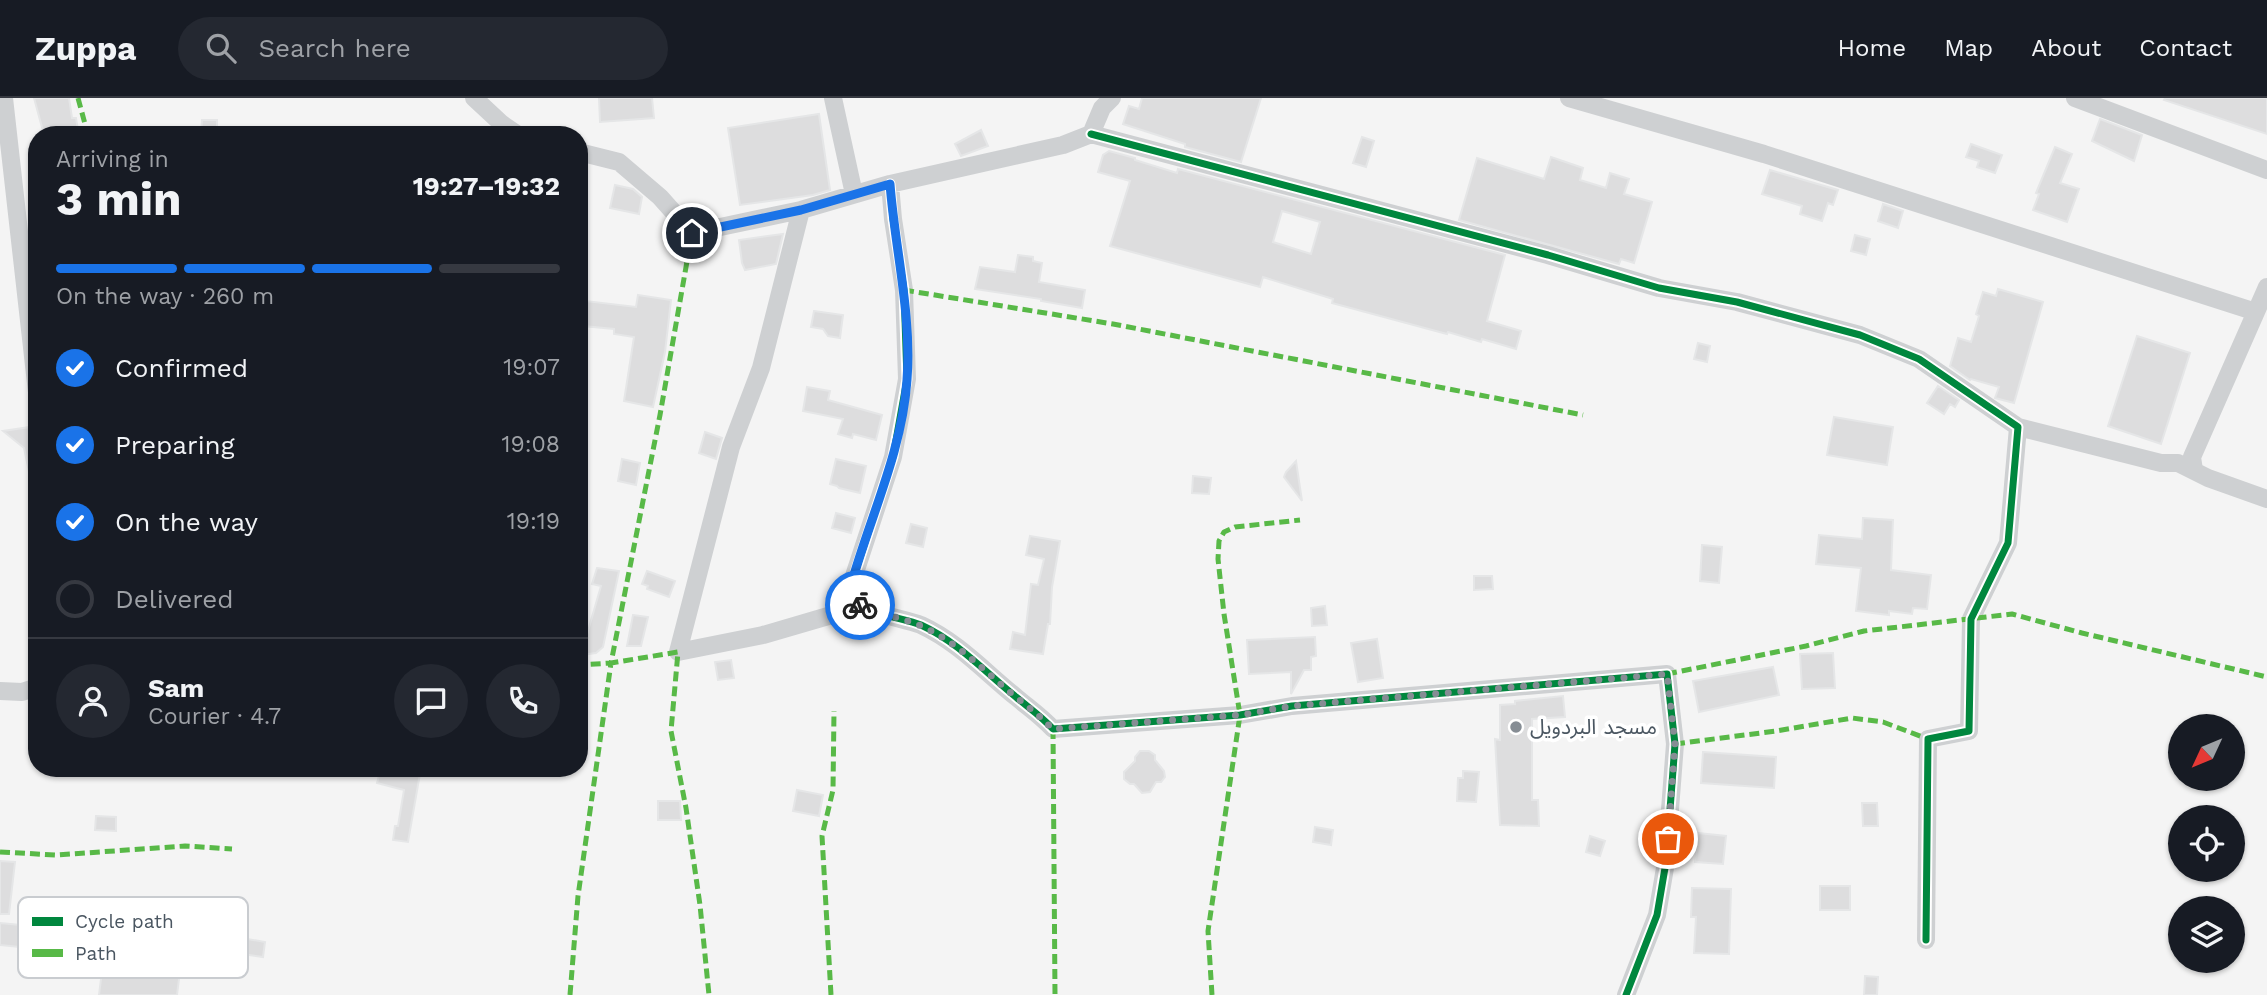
<!DOCTYPE html>
<meta charset="utf-8">
<style>
:root{--surface:#171b24;--page:#242831;--text:#f1f3f6;--muted:#9ea1a6;--line:#363941;--accent:#1a73e8}
body{margin:0;font-family:"Work Sans","Noto Sans Arabic",sans-serif;background:var(--page);color:var(--text);height:100vh;display:flex;flex-direction:column;font-size:26px;white-space:nowrap}
*{box-sizing:border-box;margin:0}
p{font-size:23px;color:var(--muted)}
.icon{flex:none;width:38px;height:38px;fill:none;stroke:currentColor;stroke-width:2;stroke-linecap:round;stroke-linejoin:round}
.map{position:relative;flex:1;overflow:hidden}
.sheet{position:absolute;left:28px;top:28px;width:560px;height:651px;display:flex;flex-direction:column;background:var(--surface);border-radius:28px;box-shadow:0 2px 5px #0004}
.sheet>*{flex:none}
.needle{width:46px;rotate:226deg}
.fabs{position:absolute;left:2168px;top:616px;display:grid;gap:14px}
.fabs a{display:grid;place-items:center;width:77px;height:77px;border-radius:50%;background:var(--surface);box-shadow:0 2px 5px #0004;font-size:35px}
.pin{position:absolute;display:grid;place-items:center;width:60px;height:60px;color:#fff;margin:-30px;border:4px solid #fff;border-radius:50%;box-shadow:0 2px 7px #0007}
.courier{position:absolute;display:grid;place-items:center;width:70px;height:70px;margin:-35px;border:5px solid #1a73e8;border-radius:50%;background:#fff;color:#222;box-shadow:0 2px 9px #0007}
.headline em{font-style:normal;font-weight:700}
.headline div{display:flex;flex-direction:column-reverse}
.headline{display:flex;align-items:center;justify-content:space-between;height:119px;padding:0 28px}
h1{font-size:46px;font-weight:700;line-height:52px}
.bar{display:grid;grid-template-columns:repeat(4,1fr);gap:10px 7px;align-content:center;height:84px;padding:0 28px}
.bar i{height:9px;border-radius:5px;background:var(--line)}
.bar .on{background:var(--accent)}
.bar p{grid-column:span 4}
.line{display:flex;align-items:center;gap:18px;padding:0 28px;border-top:2px solid var(--line)}
.line div{flex:1}
.round{display:grid;place-items:center;flex:none;width:74px;height:74px;border-radius:37px;background:var(--page)}
ol{padding:0 28px;list-style:none}
li{display:flex;align-items:center;gap:21px;height:77px}
li p{margin-inline-start:auto}
li .icon{padding:7px;border-radius:50%;background:var(--accent);color:#fff;stroke-width:4}
li:last-child{color:var(--muted)}
li i{width:38px;height:38px;border:4px solid var(--line);border-radius:50%}
header{display:flex;align-items:center;gap:42px;box-sizing:border-box;height:98px;padding:0 35px;background:var(--surface);border-bottom:2px solid var(--line)}
header strong{font-size:33px}
nav{display:flex;gap:38px;margin-inline-start:auto;font-size:24px}
.search{width:490px;height:63px;background:var(--page);display:flex;align-items:center;gap:18px;box-sizing:border-box;padding:0 24px;border-radius:38px;color:var(--muted);font-size:26px}
.map>svg:first-child{display:block}
</style>
<header>
<strong>Zuppa</strong>
<div class="search"><svg class="icon" aria-label="search" viewBox="0 0 24 24"><circle cx="10" cy="10" r="6"/><path d="M15 15l6 6"/></svg>Search here</div>
<nav><a>Home</a><a>Map</a><a>About</a><a>Contact</a></nav>
</header>
<div class="map">
<svg width="2267" height="897" viewBox="0 0 2267 897">
<rect width="100%" height="100%" fill="#f4f4f4"/>
<path fill="#ddddde" stroke="#e5e6e7" stroke-width="2" fill-rule="evenodd" d="M34,0H69L72,20H76L78,32L63,34L62,30L43,33Z
M599,0H652L654,20L600,24Z
M1142,0H1261L1241,64L1185,49V46L1123,26L1129,8L1139,11Z
M2165,0H2267V36L2164,2Z
M819,16L830,92L813,97L740,107L728,30Z
M2100,21L2142,37L2134,63L2092,43Z
M202,22H217V37H201Z
M981,32L988,48L961,58L955,46Z
M1362,39L1374,43L1366,69L1353,65Z
M1971,46L2002,57L1995,75L1977,69L1979,63L1966,59Z
M2055,49L2072,56L2060,85L2079,91L2067,124L2033,112L2039,96L2036,95Z
M1109,53L1135,60V62L1177,75L1178,71L1505,157L1487,223L1521,233L1516,251L1482,241L1481,244L1448,234L1447,236L1332,205L1333,201L1263,179L1260,189L1110,148L1130,83L1098,74L1103,57ZM1282,113L1320,124L1311,156L1273,144Z
M1551,59L1583,70L1580,82L1606,90L1610,75L1629,81L1624,96L1652,104L1634,165L1621,161L1619,166L1459,122L1477,60L1544,81Z
M1770,72L1838,92L1833,107L1828,105L1822,123L1800,116L1802,108L1762,96Z
M615,87L633,91L642,99L639,116L610,110Z
M1883,106L1903,113L1898,130L1878,123Z
M783,136L776,166L745,172L742,165L739,142Z
M1855,137L1870,141L1866,157L1851,153Z
M1018,157L1033,159V163L1042,165L1039,184L1085,192L1082,210L1041,203V201L975,191L980,169L1015,174Z
M1998,191L2043,204L2014,305L1995,300L1999,289L1971,281L1970,282L1950,268L1958,240L1971,244L1979,218L1976,216L1983,194L1996,198Z
M638,197L671,202L665,254L653,309L624,303L634,239L614,236V231L583,228L586,203L636,209Z
M814,213L843,217L840,240L828,238L823,231L811,229Z
M2137,238L2190,255L2161,346L2108,328Z
M1698,245L1710,248L1707,264L1694,261Z
M1938,288L1959,302L1955,309L1950,306L1944,316L1927,305Z
M807,289L830,293L828,302L882,317L876,342L853,336L852,340L838,336L843,321L803,313Z
M1834,319L1893,329L1887,367L1827,357Z
M37,328V383H31L24,350L3,333Z
M705,334L722,340L716,361L699,355Z
M622,361L640,365L636,387L618,383Z
M836,361L866,368L860,395L839,390L837,388L830,386Z
M1296,363L1302,403L1284,379L1286,374Z
M1193,378L1211,380L1209,396L1192,395Z
M836,415L855,420L851,435L832,430Z
M1863,420L1893,422L1891,472L1931,477L1927,511L1913,510L1912,516L1889,513V517L1856,513L1861,470L1816,466L1819,437L1862,441Z
M911,426L927,430L923,449L906,445Z
M1030,438L1060,443L1052,489L1050,526H1048L1043,556L1010,551L1013,534L1025,537L1031,486L1038,487L1044,461L1026,457Z
M1702,447L1722,449L1719,485L1700,483Z
M597,470L619,473L603,549L596,555L581,557L601,488L592,486Z
M647,473L675,483L669,499L647,491L648,488L642,486Z
M1474,478H1492L1493,491L1474,492Z
M1325,508L1327,527L1312,528L1311,510Z
M633,517L648,519L641,548H627Z
M1315,539L1316,558L1311,559V572H1304L1291,596V574L1249,576L1247,542Z
M1377,541L1383,580L1358,584L1351,545Z
M1833,555L1835,590L1802,591L1800,556Z
M731,562L734,580L718,582L715,564Z
M1773,569L1779,597L1699,614L1693,583Z
M1563,598L1565,619L1532,621V702H1538L1539,728L1500,727L1495,641L1500,642V607L1515,606V603Z
M1140,653H1149L1155,657V662L1164,673L1165,679L1161,684H1156L1150,694L1142,695L1134,686H1130L1124,681V674L1135,663V659Z
M1703,654L1776,659L1774,690L1701,685Z
M381,670H421L408,744L393,742L395,728H398L404,692L377,685Z
M1463,673L1479,674L1476,704L1457,703L1458,680H1463Z
M797,692L823,697L819,718L793,713Z
M658,703H680L681,722H658Z
M1862,705H1877L1878,728H1863Z
M96,718L116,719V733L95,732Z
M1315,729L1333,732L1331,747L1313,744Z
M1698,735L1726,738L1723,766L1695,764Z
M1590,738L1605,743L1600,758L1586,754Z
M0,763L15,764L9,816H0Z
M1820,788H1850V812H1820Z
M1692,790L1731,791L1729,856L1694,855L1696,819H1691Z
M146,811L186,815L184,830L265,844L263,859L220,853L218,870L181,865L177,897H99L103,865L112,866L115,832L144,835Z
M0,825L41,829L39,851L0,847Z
M1865,878L1878,879L1877,897H1864Z"/>
<g fill="none" stroke-linecap="round" stroke-linejoin="round">
<path stroke="#ced0d2" stroke-width="18" d="M4,0L37,294
M474,0L502,26L518,37
M833,0L854,96
M1569,0L1764,56L2256,214
M2075,0L2267,72
M1091,36L1548,157L1659,190L1737,204L1860,237L1919,261L2018,329L2008,445L1971,521L1969,633L1928,641L1926,842
M579,54L619,64L660,99L692,135L801,112L890,86L1063,47L1091,36L1102,10L1112,0
M890,86L893,121L904,192L907,281L893,359L851,487C852,493 852,498 856,503C866,516 904,520 921,527C958,544 985,574 1016,599C1029,610 1041,618 1053,631L1240,617L1292,608L1667,576L1675,646L1666,764L1657,817L1626,897
M801,112L761,270L731,349L678,554L763,537L835,516L855,502
M2018,329L2161,365H2178L2208,380L2267,401
M2194,372L2192,359L2267,189
M0,593L22,594L37,589"/>
<path stroke="#58b947" stroke-width="5" stroke-dasharray="10 5" stroke-linecap="butt" d="M78,0L88,37
M692,135L660,317L611,565L678,554L671,633L686,710L700,807L709,897
M904,192L1113,226L1583,317
M1667,576L1806,548L1864,533L2012,516L2082,535L2267,579
M1053,631L1055,897
M1675,646L1776,633L1852,620L1883,624L1928,641
M0,754L56,757L185,748L232,751
M570,897L578,798L611,565L579,567
M831,897L822,738L833,692L834,613
M1212,897L1208,833L1240,617L1224,516L1218,461L1219,443L1224,434L1235,429L1300,422"/>
<defs>
<path id="cycleway" d="M1091,36L1548,157L1659,190L1737,204L1860,237L1919,261L2018,329L2008,445L1971,521L1969,633L1928,641L1926,842
M890,86L893,121L904,192L907,281L893,359L851,487C852,493 852,498 856,503C866,516 904,520 921,527C958,544 985,574 1016,599C1029,610 1041,618 1053,631L1240,617L1292,608L1667,576L1675,646L1666,764L1657,817L1626,897"/>
</defs>
<use href="#cycleway" stroke="#fff" stroke-width="11"/>
<use href="#cycleway" stroke="#00873e" stroke-width="7"/>
</g>
<g fill="none" stroke-linecap="round" stroke-linejoin="round">
<path stroke="#868d94" stroke-width="7" stroke-dasharray="0 12.6" d="M860,507C878,517 902,519 921,528C958,544 985,574 1016,599C1029,610 1041,618 1052,631L1240,617L1292,608L1667,576L1675,646L1668,741"/>
<path stroke="#1a73e8" stroke-width="9" d="M692,135L801,112L890,86C895,151 912,217 907,282C902,354 870,419 851,487L853,500L860,507"/>
</g>
<circle fill="#868d94" stroke="#fff" stroke-width="2.5" cx="1516" cy="629" r="7"/>
<g text-anchor="middle" stroke-width="7" stroke-linejoin="round" paint-order="stroke">
<g font-size="21" fill="#4a5661" stroke="#fff" text-anchor="start">
<text x="1530" y="636">مسجد البردويل</text>
</g>
</g>
<rect x="18" y="799" width="230" height="81" rx="10" fill="#fff" stroke="#c9ccd0" stroke-width="2"/>
<rect x="32" y="819" width="31" height="9" fill="#00873e"/>
<rect x="32" y="851" width="31" height="8" fill="#58b947"/>
<g font-size="19" fill="#4a5661">
<text x="75" y="830">Cycle path</text>
<text x="75" y="862">Path</text>
</g>
</svg>
<div class="fabs">
<a><svg class="needle" viewBox="-14 -14 28 28"><path d="M0-13l5 13h-10z" fill="#e53935"/><path d="M0 13l5-13h-10z" fill="#9ea1a6"/></svg></a>
<a><svg class="icon" aria-label="locate" viewBox="0 0 24 24"><circle cx="12" cy="12" r="6"/><path d="M12 2v4M12 18v4M2 12h4M18 12h4"/></svg></a>
<a><svg class="icon" aria-label="layers" viewBox="0 0 24 24"><path d="M12 4l9 5-9 5-9-5zM3 14l9 5 9-5"/></svg></a>
</div>
<div class="pin" style="left:1668px;top:741px;background:#ea580c"><svg class="icon" aria-label="bag" viewBox="0 0 24 24"><path d="M5 8h14l-1 12H6zM9 8a3 3 0 0 1 6 0"/></svg></div>
<div class="pin" style="left:692px;top:135px;background:#1f2937"><svg class="icon" aria-label="home" viewBox="0 0 24 24"><path d="M3 11l9-7 9 7M6 9v11h12V9"/></svg></div>
<div class="courier" style="left:860px;top:507px"><svg class="icon" aria-label="bike" viewBox="0 0 24 24"><circle cx="6" cy="16" r="4"/><circle cx="18" cy="16" r="4"/><path d="M6 16l4-8h5l3 8M10 8l3 8H6M13 5h3"/></svg></div>
<section class="sheet">
<div class="headline"><div><h1>3 min</h1><p>Arriving in</p></div><em>19:27–19:32</em></div>
<div class="bar"><i class="on"></i><i class="on"></i><i class="on"></i><i></i><p>On the way · 260 m</p></div>
<ol>
<li><svg class="icon" aria-label="check" viewBox="0 0 24 24"><path d="M5 12l5 5 9-10"/></svg>Confirmed<p>19:07</p></li>
<li><svg class="icon" aria-label="check" viewBox="0 0 24 24"><path d="M5 12l5 5 9-10"/></svg>Preparing<p>19:08</p></li>
<li><svg class="icon" aria-label="check" viewBox="0 0 24 24"><path d="M5 12l5 5 9-10"/></svg>On the way<p>19:19</p></li>
<li><i></i>Delivered</li>
</ol>
<div class="line" style="height:126px"><a class="round"><svg class="icon" aria-label="person" viewBox="0 0 24 24"><circle cx="12" cy="8" r="4"/><path d="M4 21q1-7 8-7t8 7"/></svg></a><div><b>Sam</b><p>Courier · 4.7</p></div><a class="round"><svg class="icon" aria-label="chat" viewBox="0 0 24 24"><path d="M4 5h16v11H9l-5 4z"/></svg></a><a class="round"><svg class="icon" aria-label="phone" viewBox="0 0 24 24"><path d="M5 4h4l2 5-3 2q2 4 5 5l2-3 5 2v4C11 20 4 13 5 4z"/></svg></a></div>
</section>
</div>
